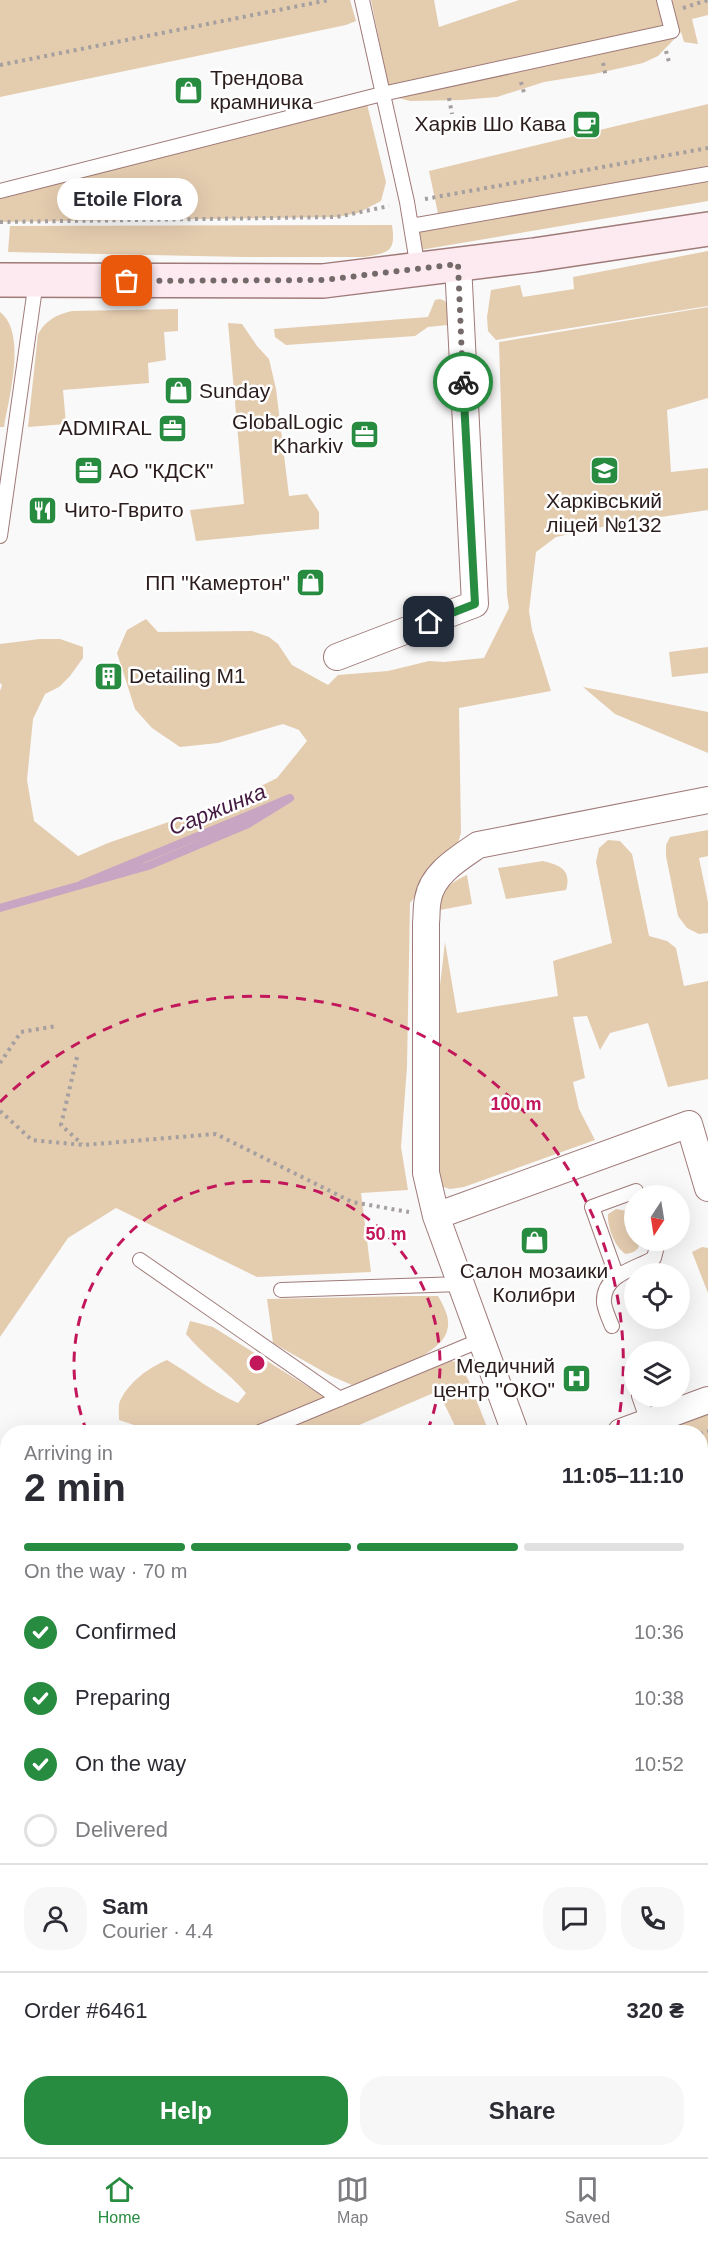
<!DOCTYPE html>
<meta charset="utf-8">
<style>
:root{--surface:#fff;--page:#f7f7f7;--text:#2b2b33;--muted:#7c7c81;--line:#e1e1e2;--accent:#278b40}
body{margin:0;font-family:Arial,sans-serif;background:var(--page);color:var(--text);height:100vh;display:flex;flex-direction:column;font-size:22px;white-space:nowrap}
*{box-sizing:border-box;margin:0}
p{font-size:20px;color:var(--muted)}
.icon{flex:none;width:33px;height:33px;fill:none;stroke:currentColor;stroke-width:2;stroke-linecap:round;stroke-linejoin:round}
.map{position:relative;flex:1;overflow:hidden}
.drawer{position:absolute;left:0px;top:1425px;width:708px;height:732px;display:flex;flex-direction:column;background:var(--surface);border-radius:24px 24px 0 0;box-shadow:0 6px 24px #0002}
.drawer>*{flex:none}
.needle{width:39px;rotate:192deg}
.buttons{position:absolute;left:624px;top:1185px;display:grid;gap:12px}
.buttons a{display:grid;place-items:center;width:66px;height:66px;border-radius:50%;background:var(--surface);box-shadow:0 6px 24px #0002;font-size:30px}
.pin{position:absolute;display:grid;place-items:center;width:51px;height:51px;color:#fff;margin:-26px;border-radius:12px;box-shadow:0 3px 9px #0006}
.courier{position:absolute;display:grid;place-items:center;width:60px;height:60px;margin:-30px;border:4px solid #278b40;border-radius:50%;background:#fff;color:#222;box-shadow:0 2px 8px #0007}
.bubble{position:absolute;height:42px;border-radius:21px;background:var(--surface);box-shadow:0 6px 24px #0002;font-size:20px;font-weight:700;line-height:42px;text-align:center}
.summary em{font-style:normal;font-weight:700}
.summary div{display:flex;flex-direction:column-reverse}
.summary{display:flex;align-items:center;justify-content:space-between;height:102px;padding:0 24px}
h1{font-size:39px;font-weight:700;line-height:45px}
.bar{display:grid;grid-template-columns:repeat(4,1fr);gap:9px 6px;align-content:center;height:72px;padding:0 24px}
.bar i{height:8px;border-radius:4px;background:var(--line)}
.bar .active{background:var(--accent)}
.bar p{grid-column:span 4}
.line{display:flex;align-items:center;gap:15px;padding:0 24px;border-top:2px solid var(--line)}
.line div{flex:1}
.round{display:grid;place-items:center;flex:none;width:63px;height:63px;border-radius:24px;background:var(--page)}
ol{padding:0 24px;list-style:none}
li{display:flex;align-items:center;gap:18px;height:66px}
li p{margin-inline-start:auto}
li .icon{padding:6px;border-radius:50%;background:var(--accent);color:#fff;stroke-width:4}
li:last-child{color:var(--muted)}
li i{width:33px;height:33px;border:3px solid var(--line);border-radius:50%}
.action{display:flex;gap:12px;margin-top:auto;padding:12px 24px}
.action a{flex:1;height:69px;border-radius:24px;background:var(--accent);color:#fff;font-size:24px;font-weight:700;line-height:69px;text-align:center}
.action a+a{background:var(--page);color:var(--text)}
.tabs{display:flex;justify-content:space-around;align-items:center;height:84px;border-top:2px solid var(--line);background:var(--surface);font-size:16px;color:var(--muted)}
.tabs a{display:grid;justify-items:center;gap:3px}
.tabs .active{color:var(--accent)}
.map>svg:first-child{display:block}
</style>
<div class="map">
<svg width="708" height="2157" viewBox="0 0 708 2157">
<rect width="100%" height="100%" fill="#f9f9f9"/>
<path fill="#e4ccaf" d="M0,0H350L356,21L346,25L0,97Z
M371,0H434L439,27L519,0H708V15L692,19L698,44L684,42L681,32L658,56L643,63L594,74L544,82L497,97L461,100L410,101L395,97L389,90Z
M367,104L386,182L381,201L358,213L337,217L0,222V194Z
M708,104V171L439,218L429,171Z
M708,176V201L420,250L418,235L419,230Z
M392,225C396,252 389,253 364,257H244L8,252L10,226Z
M708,251V306L496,340L488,331L487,317L491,290L520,285L523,297L574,289L573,277Z
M440,299L445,301L457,324L428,327L415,336L286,345L275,337L274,329L428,317L435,300Z
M708,307V398L667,410L671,472L708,468V510L620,523L556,537L536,552L529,611L532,630L551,691L459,708L461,833L457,846L410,903L407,1067L401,1147L408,1190L361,1193L371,1272L257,1277L116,1208L68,1238L0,1337V691L2,685L0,683V644L40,639H60L83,647V658L70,676L59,687L45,694L33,719L27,780L34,821L78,856L108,843L235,799L277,778L307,741L299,730L283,724L218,743L180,747L152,728L135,709L117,653L127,630L146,619L158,632L252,631L269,637L278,644L292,665L328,685L338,675L388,671L429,661L444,662L484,658L509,608L507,595L499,342Z
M178,309V331L164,332L166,360L148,363L149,383L63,390L66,424L28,427L38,334C46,320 56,315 72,311Z
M0,312C27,332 9,398 4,427H0Z
M228,323L242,324L257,346L269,359L276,389L289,496L307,494L319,512V529L196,541L190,510L244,504Z
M708,647V673L672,677L669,652Z
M583,687L708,712V753L615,714Z
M708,830V856L699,858L708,902V933L699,934L687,928L678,916L666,856V845L670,837Z
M608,840L620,841L632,854L649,936L667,941L676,948L684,986L708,981V1079L668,1087L648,1023L610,1033L600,1050L587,1016L573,1017L585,1078L573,1082L579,1109L595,1140L464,1187L450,1189L440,1186L435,1165L436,1021L445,942L457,1013L558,996L553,961L612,943L596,862L599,848Z
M543,861C560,865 572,870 566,890L506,899L498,868Z
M467,875L472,904L440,910C437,892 453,881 467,875Z
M616,1209L627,1211L634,1230V1240L638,1241C642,1249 633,1253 626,1254C615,1248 607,1226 608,1214Z
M702,1247L708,1248V1293L692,1252Z
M411,1296H438C444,1307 451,1318 447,1331C440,1357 376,1376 352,1385L331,1376L273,1343L267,1299Z
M190,1321L213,1327L326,1398L282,1419L246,1432H149L143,1428L119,1420C119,1414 118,1406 120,1401C129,1382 148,1368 167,1360C191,1374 212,1392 238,1403L246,1393C228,1372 204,1356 186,1334Z
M445,1360L457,1362L468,1379L489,1432H458L438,1391L343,1432H271Z
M708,1408V1457L701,1460L700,1432H648Z
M700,1492L708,1506V1636L701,1627Z
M0,1637L7,1649V1661L0,1663Z
M700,1684L708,1694V1799L701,1802Z
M7,1698L8,1733L6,1734L0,1722V1704Z
M708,1859V1903L701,1906V1862Z
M700,1912L708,1927V1965L701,1968Z
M708,2029V2157H681L679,2150H700L701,2032Z
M349,2150H358L365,2157H336Z"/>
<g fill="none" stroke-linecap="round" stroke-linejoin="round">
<path stroke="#c7a5c3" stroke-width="8" d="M0,908L148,866L248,824L290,798L82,884"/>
<defs>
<path id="service" d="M362,0L407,202L418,269
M0,191L382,94L672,31L664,0
M411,226L708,174
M0,536L36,281
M140,1260L340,1399
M617,1277L592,1207L636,1191L638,1196
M281,1290L461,1284
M612,1326C609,1319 605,1310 604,1303C602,1274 636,1269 654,1258L657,1246L655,1240
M639,1396L648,1422
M260,1432L481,1340
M700,1576L708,1573
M700,1729L708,1723
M0,1924L8,1919
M0,1955L8,1967
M700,2075L708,2073
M0,2117L8,2112
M121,2150L126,2157
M280,2157L292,2150
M495,2157L517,2150"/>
<path id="minor" d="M337,657L475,604L458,264
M436,1216L426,1173V923C427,915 426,907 428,899C432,874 459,858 478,845L708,800
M515,1432L436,1216L689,1124L708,1188
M621,1432L708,1400
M700,1665L708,1675
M0,1698L8,1694
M383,2150L387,2157"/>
<path id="secondary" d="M0,280L323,281L534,255L708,229"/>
</defs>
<use href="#service" stroke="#9f7a78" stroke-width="16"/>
<use href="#minor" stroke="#9f7a78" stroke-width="28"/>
<use href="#secondary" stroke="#9f7a78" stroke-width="36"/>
<path stroke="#a59f9f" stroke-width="4" stroke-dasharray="3 4.5" stroke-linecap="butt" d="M683,8L708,0
M666,51L669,62
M603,63L606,77
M0,65L329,0
M521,82L525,96
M449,98L452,114
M425,199L708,148
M0,222L337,217L389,206
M77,1057L61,1125L82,1144
M0,1063L21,1032L57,1026
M0,1111L32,1140L83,1145L216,1134L352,1202L409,1212
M700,1434L708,1431
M700,1624L708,1621
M700,1634L708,1642
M0,1734L8,1729
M700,1789L708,1787
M700,1906L708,1903
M444,2150V2157"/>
<use href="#service" stroke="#fff" stroke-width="14"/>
<use href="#minor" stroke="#fff" stroke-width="26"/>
<use href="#secondary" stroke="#fdeaf1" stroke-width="33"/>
</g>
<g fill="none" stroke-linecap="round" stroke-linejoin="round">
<path stroke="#746a6a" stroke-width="6" stroke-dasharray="0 10.8" d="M127,281L323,280L458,264L463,382"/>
<path stroke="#278b40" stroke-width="8" d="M429,622L475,604L463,382"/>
</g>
<g fill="none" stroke="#c2185b" stroke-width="3" stroke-dasharray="10 8">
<path d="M87 1432A183 183 0 1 1 427 1432"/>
<path d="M0 1102A366 366 0 0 1 617 1430"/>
</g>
<defs>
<symbol id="shop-square" viewBox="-11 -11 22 22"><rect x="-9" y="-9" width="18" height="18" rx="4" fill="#278b40" stroke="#fff"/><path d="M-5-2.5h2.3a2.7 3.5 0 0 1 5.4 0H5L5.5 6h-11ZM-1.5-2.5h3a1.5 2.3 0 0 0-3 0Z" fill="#fff"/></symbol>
<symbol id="cafe-square" viewBox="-11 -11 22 22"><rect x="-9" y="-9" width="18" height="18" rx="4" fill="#278b40" stroke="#fff"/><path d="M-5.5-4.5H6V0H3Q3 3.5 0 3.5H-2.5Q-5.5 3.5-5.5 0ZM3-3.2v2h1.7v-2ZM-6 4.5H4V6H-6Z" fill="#fff"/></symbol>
<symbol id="office-square" viewBox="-11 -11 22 22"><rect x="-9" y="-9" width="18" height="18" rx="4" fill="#278b40" stroke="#fff"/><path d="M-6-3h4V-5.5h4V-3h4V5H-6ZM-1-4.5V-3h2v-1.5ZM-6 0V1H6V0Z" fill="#fff"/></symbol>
<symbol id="school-square" viewBox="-11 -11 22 22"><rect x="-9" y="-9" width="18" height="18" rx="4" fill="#278b40" stroke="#fff"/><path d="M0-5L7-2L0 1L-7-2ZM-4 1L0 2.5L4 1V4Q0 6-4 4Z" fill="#fff"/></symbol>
<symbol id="restaurant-square" viewBox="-11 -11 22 22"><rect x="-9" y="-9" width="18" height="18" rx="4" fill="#278b40" stroke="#fff"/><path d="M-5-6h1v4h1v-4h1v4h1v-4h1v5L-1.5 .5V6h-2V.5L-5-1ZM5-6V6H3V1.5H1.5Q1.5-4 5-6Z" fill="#fff"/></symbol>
<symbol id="building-square" viewBox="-11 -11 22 22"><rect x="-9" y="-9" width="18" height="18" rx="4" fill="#278b40" stroke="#fff"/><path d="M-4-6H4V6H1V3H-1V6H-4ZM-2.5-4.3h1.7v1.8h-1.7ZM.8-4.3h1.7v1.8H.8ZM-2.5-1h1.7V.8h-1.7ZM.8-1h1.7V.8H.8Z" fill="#fff"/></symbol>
<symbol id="hospital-square" viewBox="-11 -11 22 22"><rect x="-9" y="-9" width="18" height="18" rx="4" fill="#278b40" stroke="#fff"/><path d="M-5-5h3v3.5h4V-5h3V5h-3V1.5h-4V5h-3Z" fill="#fff"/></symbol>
</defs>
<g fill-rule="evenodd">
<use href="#shop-square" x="172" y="74" width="33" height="33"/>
<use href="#cafe-square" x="570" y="108" width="33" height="33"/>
<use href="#shop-square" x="162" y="374" width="33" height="33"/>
<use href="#office-square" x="156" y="412" width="33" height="33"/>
<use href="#office-square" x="348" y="418" width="33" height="33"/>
<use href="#school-square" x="588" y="454" width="33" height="33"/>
<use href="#office-square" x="72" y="454" width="33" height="33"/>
<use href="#restaurant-square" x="26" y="494" width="33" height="33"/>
<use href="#shop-square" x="294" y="566" width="33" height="33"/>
<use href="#building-square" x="92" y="660" width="33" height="33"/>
<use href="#shop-square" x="518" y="1224" width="33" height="33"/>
<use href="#hospital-square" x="560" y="1362" width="33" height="33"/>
</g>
<g text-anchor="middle" stroke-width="5" stroke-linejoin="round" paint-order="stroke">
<g font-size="21" fill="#2c1d1d" stroke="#fff" text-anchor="start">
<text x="210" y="85">Трендова<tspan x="210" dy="24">крамничка</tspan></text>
<text x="566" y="131" text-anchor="end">Харків Шо Кава</text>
<text x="199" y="398">Sunday</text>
<text x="343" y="429" text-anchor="end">GlobalLogic<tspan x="343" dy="24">Kharkiv</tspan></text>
<text x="152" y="435" text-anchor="end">ADMIRAL</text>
<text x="109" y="478">АО "КДСК"</text>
<text x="604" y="508" text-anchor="middle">Харківський<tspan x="604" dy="24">ліцей №132</tspan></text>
<text x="64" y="517">Чито-Гврито</text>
<text x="290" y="590" text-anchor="end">ПП "Камертон"</text>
<text x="129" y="683">Detailing M1</text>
<text x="534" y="1278" text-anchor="middle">Салон мозаики<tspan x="534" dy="24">Колибри</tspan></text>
<text x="555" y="1373" text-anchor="end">Медичний<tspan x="555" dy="24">центр "ОКО"</tspan></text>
</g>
<g font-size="22" font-style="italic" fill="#431941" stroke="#fff">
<text transform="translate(217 809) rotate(-22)" y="8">Саржинка</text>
</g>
</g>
<circle cx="257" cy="1363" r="9" fill="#c2185b" stroke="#fff" stroke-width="3"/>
<g font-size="18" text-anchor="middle" font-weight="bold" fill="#c2185b" stroke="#fff" stroke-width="5" stroke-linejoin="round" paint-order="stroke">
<text x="516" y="1110">100 m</text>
<text x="386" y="1240">50 m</text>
</g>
</svg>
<div class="buttons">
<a><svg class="needle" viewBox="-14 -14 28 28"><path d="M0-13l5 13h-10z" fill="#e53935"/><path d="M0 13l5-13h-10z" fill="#7c7c81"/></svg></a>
<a><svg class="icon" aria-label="locate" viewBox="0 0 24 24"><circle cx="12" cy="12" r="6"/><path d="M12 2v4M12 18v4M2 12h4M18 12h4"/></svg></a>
<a><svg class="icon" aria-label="layers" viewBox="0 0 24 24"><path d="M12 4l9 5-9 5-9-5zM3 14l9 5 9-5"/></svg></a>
</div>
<div class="pin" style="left:127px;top:281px;background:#ea580c"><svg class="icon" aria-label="bag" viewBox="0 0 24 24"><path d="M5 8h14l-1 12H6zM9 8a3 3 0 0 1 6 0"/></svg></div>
<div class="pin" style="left:429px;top:622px;background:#1f2937"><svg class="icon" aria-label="home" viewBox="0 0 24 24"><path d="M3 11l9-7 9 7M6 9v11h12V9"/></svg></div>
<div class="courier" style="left:463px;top:382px"><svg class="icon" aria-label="bike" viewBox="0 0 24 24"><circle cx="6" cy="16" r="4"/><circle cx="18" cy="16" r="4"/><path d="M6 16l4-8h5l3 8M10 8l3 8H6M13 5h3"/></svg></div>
<div class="bubble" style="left:57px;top:178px;width:141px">Etoile Flora</div>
<section class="drawer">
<div class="summary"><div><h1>2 min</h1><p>Arriving in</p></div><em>11:05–11:10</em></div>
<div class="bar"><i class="active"></i><i class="active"></i><i class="active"></i><i></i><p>On the way · 70 m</p></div>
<ol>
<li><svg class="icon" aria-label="check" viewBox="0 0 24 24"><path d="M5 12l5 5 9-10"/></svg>Confirmed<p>10:36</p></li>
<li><svg class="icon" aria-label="check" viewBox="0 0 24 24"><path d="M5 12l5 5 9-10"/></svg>Preparing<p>10:38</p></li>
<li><svg class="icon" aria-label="check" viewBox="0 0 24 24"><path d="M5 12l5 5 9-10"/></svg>On the way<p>10:52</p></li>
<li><i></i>Delivered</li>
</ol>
<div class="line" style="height:108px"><a class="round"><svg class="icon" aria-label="person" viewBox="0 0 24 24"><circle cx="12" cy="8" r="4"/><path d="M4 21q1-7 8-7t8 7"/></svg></a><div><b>Sam</b><p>Courier · 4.4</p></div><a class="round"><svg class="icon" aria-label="chat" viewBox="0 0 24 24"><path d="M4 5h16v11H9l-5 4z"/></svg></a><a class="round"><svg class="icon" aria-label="phone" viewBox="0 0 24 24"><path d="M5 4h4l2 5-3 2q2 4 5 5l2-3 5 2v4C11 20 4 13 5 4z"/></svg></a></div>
<div class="line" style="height:78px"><div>Order #6461</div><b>320 ₴</b></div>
<div class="action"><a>Help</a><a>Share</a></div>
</section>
</div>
<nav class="tabs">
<a class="active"><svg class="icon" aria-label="home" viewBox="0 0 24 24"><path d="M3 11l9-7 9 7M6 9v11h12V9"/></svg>Home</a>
<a><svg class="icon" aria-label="map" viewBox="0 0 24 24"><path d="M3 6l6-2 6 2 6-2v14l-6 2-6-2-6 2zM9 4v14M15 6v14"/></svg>Map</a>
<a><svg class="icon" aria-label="saved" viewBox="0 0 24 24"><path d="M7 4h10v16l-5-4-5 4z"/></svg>Saved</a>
</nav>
